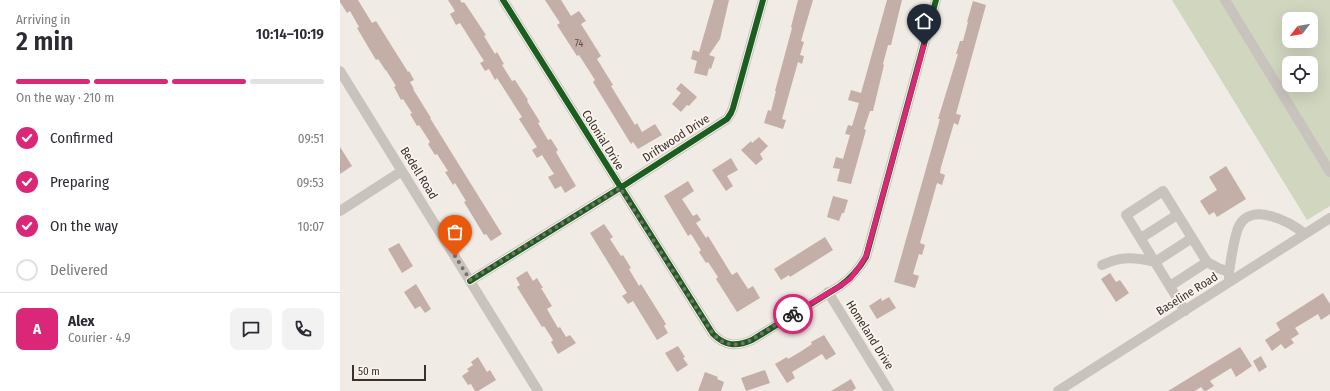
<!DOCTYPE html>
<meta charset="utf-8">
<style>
:root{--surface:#fff;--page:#f2f2f3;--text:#2b2b33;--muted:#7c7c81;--line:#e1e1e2;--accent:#db2777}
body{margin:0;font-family:"Fira Sans Condensed",sans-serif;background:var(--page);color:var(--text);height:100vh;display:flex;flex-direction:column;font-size:15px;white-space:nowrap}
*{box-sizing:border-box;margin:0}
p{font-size:13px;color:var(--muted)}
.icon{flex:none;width:22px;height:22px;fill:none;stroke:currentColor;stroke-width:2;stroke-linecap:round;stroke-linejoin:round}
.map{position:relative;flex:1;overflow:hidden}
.sheet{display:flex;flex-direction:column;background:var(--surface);width:340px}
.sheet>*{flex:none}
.needle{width:26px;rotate:239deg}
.buttons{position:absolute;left:942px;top:12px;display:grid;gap:8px}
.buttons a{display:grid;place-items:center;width:36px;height:36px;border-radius:8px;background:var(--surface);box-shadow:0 4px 16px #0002;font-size:20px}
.scale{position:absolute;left:12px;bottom:10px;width:74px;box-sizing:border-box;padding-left:4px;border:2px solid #3b302b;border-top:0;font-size:11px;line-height:14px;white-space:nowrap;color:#3b302b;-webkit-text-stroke:3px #fbf5ee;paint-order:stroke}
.pin{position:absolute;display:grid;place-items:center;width:34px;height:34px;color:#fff;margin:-41px -17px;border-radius:50% 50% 50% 0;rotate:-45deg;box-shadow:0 0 4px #0007}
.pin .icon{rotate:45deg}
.courier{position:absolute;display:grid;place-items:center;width:40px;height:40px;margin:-20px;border:3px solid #db2777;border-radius:50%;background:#fff;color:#222;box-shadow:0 1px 5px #0007}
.overview em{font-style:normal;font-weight:600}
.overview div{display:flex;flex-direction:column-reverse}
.overview{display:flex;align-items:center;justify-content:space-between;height:68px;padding:0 16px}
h1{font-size:26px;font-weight:600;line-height:30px}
.bar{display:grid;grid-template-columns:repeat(4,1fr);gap:6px 4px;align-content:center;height:48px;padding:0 16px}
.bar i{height:5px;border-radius:3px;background:var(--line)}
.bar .on{background:var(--accent)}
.bar p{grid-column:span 4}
.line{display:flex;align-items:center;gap:10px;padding:0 16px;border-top:1px solid var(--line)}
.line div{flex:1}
.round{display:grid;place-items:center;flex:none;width:42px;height:42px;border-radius:8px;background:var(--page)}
ol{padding:0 16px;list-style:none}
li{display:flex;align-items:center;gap:12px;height:44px}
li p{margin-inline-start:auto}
li .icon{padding:4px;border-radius:50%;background:var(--accent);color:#fff;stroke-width:4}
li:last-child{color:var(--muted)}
li i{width:22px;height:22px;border:2px solid var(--line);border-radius:50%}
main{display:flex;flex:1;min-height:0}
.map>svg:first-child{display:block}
</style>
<main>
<section class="sheet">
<div class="overview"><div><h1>2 min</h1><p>Arriving in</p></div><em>10:14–10:19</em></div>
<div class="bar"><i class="on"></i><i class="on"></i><i class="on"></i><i></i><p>On the way · 210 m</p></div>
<ol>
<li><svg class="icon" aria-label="check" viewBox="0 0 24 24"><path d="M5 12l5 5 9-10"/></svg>Confirmed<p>09:51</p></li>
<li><svg class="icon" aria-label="check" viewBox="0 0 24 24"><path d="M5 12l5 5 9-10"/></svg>Preparing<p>09:53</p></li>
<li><svg class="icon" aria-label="check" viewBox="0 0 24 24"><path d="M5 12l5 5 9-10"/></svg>On the way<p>10:07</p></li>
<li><i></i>Delivered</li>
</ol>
<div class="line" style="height:72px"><b class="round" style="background:var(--accent);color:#fff">A</b><div><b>Alex</b><p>Courier · 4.9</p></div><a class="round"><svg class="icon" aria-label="chat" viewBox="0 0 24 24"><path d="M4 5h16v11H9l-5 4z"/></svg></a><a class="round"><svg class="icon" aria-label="phone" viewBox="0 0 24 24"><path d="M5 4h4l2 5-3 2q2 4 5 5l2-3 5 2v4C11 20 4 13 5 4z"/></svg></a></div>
</section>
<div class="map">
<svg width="990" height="391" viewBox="0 0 990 391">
<rect width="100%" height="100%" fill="#f0ebe5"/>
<path fill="#d1d6bf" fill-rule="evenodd" d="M832,0H990V206L967,220ZM949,19H971V41H949ZM949,63H971V85H949Z"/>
<path fill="#c3afa7" d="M0,0H18L32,23L36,21L68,72L69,71L74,80L70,82L74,89H73L91,118H90L162,234L151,241L146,234L144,235L124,202L126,201L115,183L113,185L105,172L108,171L97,154L95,155L88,144L90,142L79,125L77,126L70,114L72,113L63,99L61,100L54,87L56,86L46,70V71L38,59L36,60L17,28L19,27L10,11L7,13L0,2Z
M108,0H120L122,3L124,2L146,35L144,36L155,54L157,52L164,64L162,65L172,81L175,80L188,100L187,101L200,122L198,123L208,140L211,139L218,150L216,152L220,159L236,186L225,193L221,186L215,189L208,177L214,174L202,155L197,158L192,150L197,147L179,119L182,117L157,78L155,80L149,69L145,71L140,63L144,61L120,23L116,25L110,14L115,11Z
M205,0H221L231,16L239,11L246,21L241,24L261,56L257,59L273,85L271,86L295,125L297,123L302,132L315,124L322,135L298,149L293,142L291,144L253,82L255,80L239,55L237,56L217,25L220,23Z
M374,0H389L380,39L369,55L375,57L371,69L369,68L367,76L354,73L357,61L351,59L353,50L359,52Z
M458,0H473L461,41L464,42L460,55L464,56L462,64L458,62L442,119L446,120L443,129L424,123L428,110L431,111L436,91H435L452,28L451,27Z
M547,0H562L551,45H548L543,64L544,65L533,111H530L524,129L526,130L511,184L497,181L500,169L493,168L496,157L503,159L510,135L505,134L508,125L512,126L519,103L508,100L511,90L521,93Z
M633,1L646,5L616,114L621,115L618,125L614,123L601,167L600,173L605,175L602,185L597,183L580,243L585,245L582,255L579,254L573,274L579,276L575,288L554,282L600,119H598L618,54H616L620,41H623L628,22H627Z
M341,83L357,97L349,106L347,105L341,112L332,104L341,93L336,89Z
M419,137L428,146L420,154L423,159L416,165L401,150L411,141L412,143Z
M0,147L12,166L0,174Z
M391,158L398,170L387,176L393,186L386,191L372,170Z
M886,166L906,199L877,217L874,212L869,215L860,201L877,190L869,177Z
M348,181L354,191L342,199L353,216L357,214L361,220L356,223L366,238L368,236L392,275L397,272L408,289L413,286L420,298L397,312L376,279L378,277L368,262L366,263L359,252L361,250L351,234L348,236L324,196Z
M493,196L508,200L504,213H502L499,221L487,217Z
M264,224L273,237L270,239L281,256L283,255L291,268L289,269L299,286L301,284L326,324L324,326L328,333L317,340L293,301L288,304L282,296L287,293L250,233Z
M485,237L493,250L450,277L449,275L441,280L434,269Z
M59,243L73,266L62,273L48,249Z
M187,271L193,281L197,278L203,288H201L212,306L207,309L218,328L220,327L226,337L230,335L236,343L218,354L211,342L213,340L204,326L202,327L177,287L180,285L176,278Z
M770,273L776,282L780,280L789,293L776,302L761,279Z
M76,284L91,309L85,313L80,306L75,309L64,292Z
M983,293L990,304V314L981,320L978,314L955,328L959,334L951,339L954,343L945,349L941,344L932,351L925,340L940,330L936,323Z
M549,297L556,308L537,319L529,306L541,298L542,301Z
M484,335L496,354L486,360L482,354L452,372L455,378L447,383L435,364L447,357L448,359L460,352L472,344L471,342Z
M338,346L345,357L343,358L348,365L337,372L325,353Z
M900,347L912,366L896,377L891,368L870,381L874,386L866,391H864L861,387L855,391H828Z
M921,356L927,367L919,372L913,361Z
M138,357L147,372L150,370L156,380L138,391H135L131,384L128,385L122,376L129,371L127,369L133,365L131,362Z
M425,370L430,383L406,391L401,378Z
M365,372L378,377L377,379L384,382L381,391H358Z
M511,379L516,388L512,391H491Z"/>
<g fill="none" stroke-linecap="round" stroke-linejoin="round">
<path stroke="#c9c3be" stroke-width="10" d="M163,0L373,334C385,346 396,347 412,340L500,286C511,278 519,269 526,257L596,0
M885,0L990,172
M0,71L198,391
M0,211L62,171
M801,238L837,215
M762,265C780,256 796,257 815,262L852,238
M889,278V272C891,260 894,236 899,226C911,201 950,222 965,234
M130,281L280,188L387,119L391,113L393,108L423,0
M830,286L867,262
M488,292L549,391
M845,311L786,215L823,191L867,262L878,268L889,272
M718,391L990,218"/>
<defs>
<path id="cycleway" d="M163,0L373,334C385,346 396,347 412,340L500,286C511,278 519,269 526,257L596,0
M130,281L280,188L387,119L391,113L393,108L423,0"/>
</defs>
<use href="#cycleway" stroke="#fbf5ee" stroke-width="8"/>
<use href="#cycleway" stroke="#1b5e20" stroke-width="6"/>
</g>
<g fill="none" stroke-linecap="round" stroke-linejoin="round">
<path stroke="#7a716c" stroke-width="4" stroke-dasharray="0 7.2" d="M115,256L130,280L280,188L373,334C392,353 407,343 426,331C435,325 444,320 453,314"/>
<path stroke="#db2777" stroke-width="5" d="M453,314L500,286L510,279L519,267L526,256L584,45"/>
</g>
<g text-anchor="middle" stroke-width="3.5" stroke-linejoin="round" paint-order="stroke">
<g font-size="10" fill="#5d504a">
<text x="239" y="47">74</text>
</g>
<g font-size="12" fill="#3b302b" stroke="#fbf5ee">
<text transform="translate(336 138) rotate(-33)" y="4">Driftwood Drive</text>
<text transform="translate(263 140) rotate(58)" y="4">Colonial Drive</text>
<text transform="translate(79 173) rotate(58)" y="4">Bedell Road</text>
<text transform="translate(847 294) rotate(-32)" y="4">Baseline Road</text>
<text transform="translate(530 335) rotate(58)" y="4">Homeland Drive</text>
</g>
</g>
</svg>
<div class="buttons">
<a><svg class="needle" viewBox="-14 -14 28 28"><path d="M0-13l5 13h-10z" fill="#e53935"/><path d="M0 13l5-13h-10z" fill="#7c7c81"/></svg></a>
<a><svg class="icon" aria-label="locate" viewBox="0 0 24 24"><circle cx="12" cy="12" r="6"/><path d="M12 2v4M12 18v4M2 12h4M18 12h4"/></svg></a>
</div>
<div class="scale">50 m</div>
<div class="pin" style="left:115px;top:256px;background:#ea580c"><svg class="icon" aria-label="bag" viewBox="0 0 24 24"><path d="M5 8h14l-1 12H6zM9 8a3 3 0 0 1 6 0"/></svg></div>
<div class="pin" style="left:584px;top:45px;background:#1f2937"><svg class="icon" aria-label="home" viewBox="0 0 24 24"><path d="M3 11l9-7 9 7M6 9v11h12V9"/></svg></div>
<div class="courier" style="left:453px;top:314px"><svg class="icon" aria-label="bike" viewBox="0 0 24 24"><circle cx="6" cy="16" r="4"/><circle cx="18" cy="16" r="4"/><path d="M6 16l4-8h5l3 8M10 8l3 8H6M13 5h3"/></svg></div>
</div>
</main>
